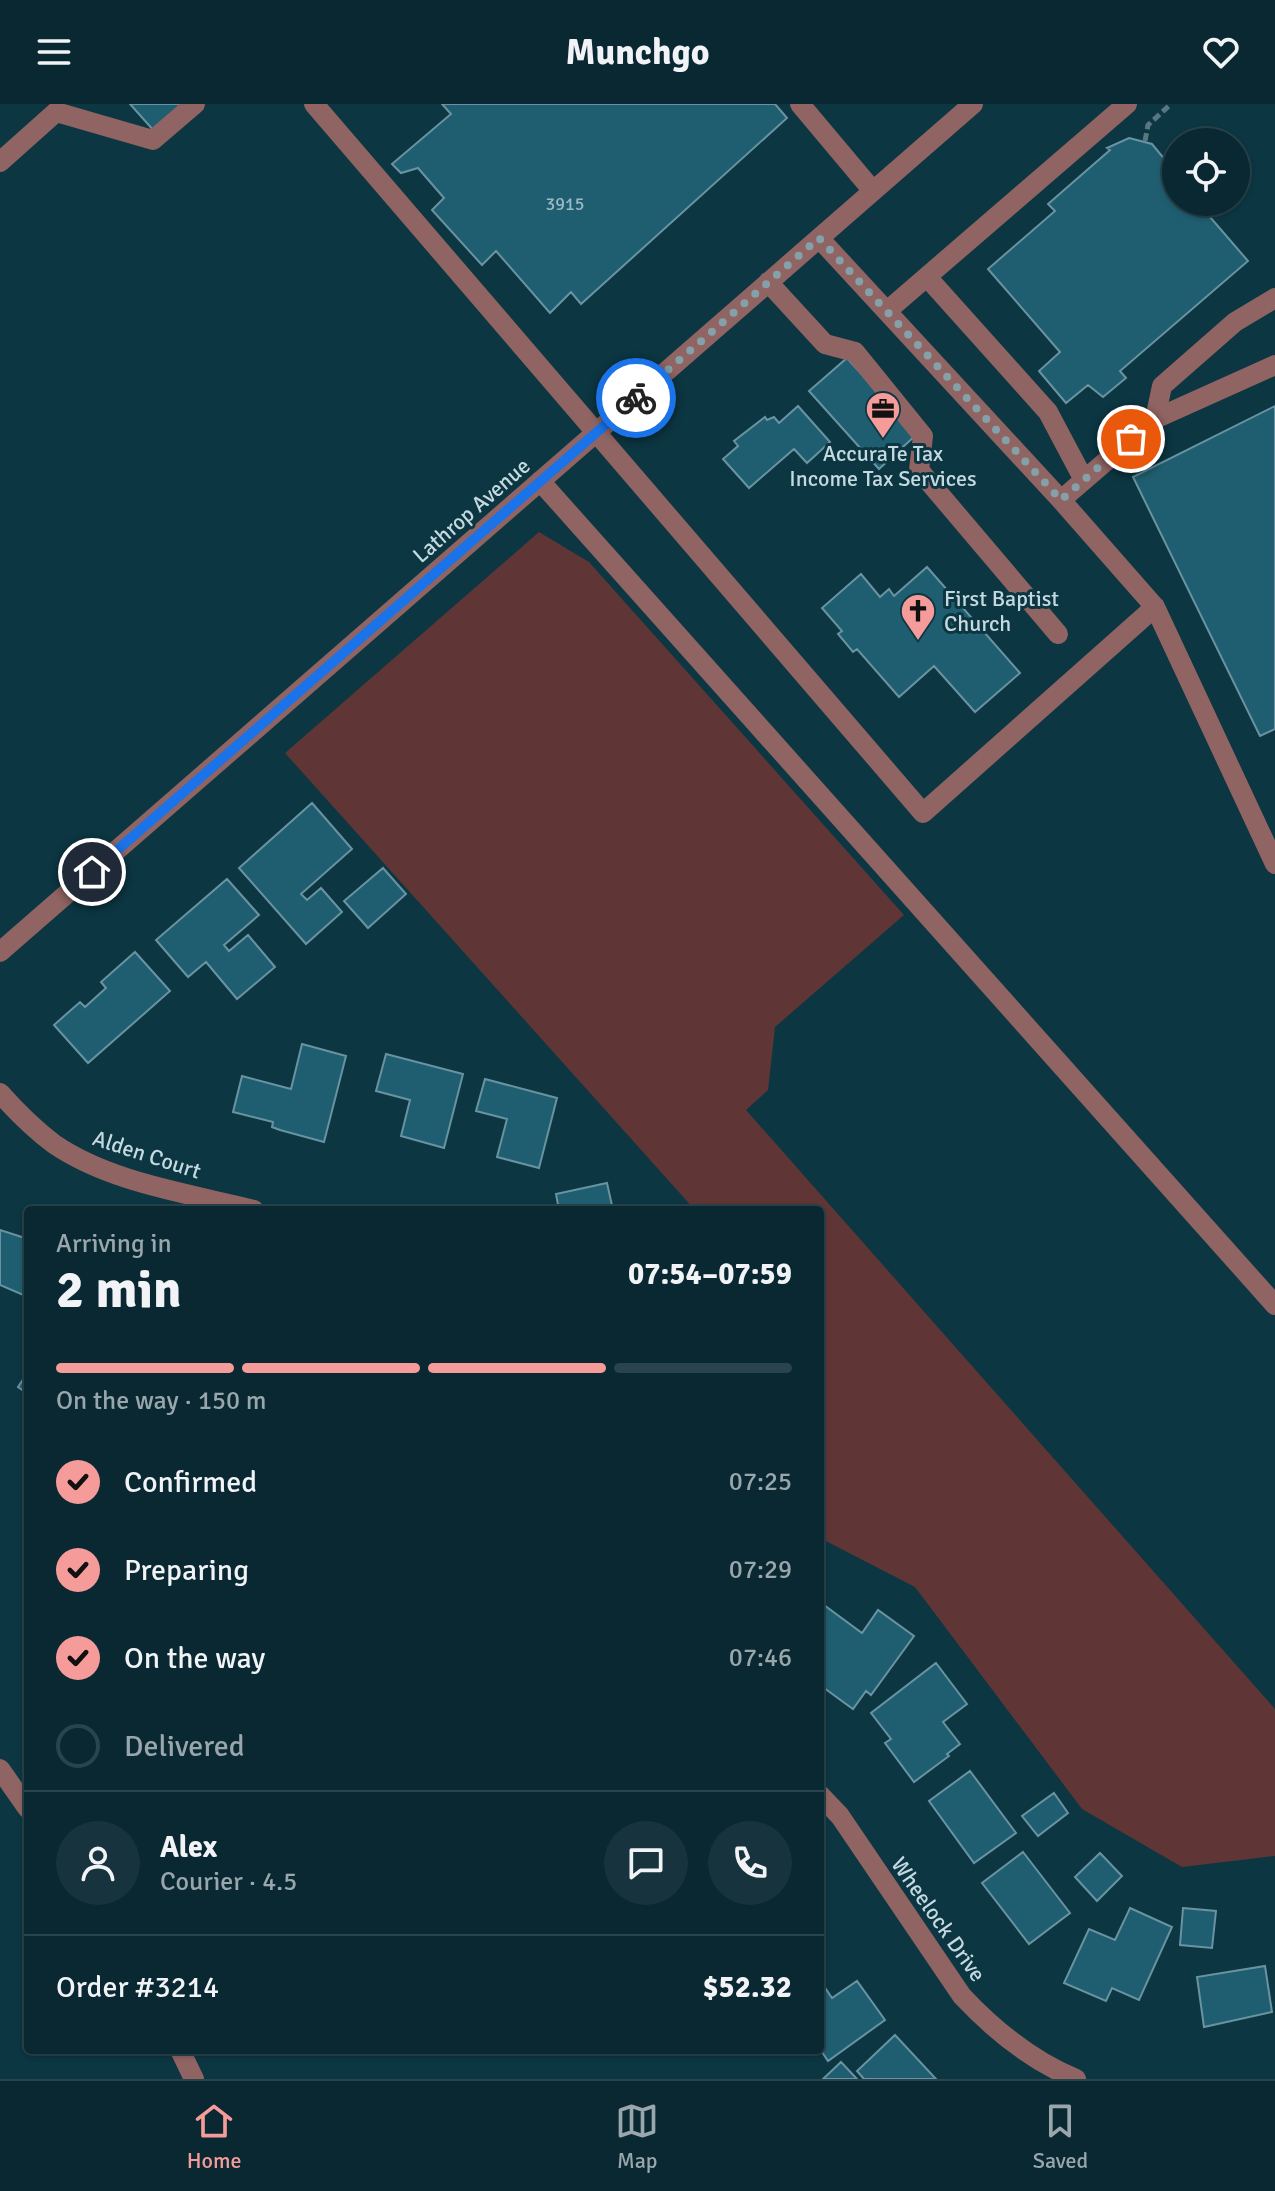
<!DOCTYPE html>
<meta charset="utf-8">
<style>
:root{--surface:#092832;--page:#17343e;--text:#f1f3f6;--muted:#99a6ac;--line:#29444d;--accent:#f59b99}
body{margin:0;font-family:Signika,sans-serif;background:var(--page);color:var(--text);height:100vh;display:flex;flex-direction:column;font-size:30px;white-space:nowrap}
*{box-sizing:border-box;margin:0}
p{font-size:26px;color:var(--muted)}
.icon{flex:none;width:44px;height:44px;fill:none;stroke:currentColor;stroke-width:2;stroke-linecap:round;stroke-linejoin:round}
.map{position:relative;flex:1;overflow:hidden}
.panel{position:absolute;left:24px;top:1102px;width:800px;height:848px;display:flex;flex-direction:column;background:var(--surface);border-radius:8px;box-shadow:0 2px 6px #0004,0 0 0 2px var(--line)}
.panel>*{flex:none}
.buttons{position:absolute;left:1162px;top:24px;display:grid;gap:16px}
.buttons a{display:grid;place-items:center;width:88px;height:88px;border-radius:50%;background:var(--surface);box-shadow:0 2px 6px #0004,0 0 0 2px var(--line);font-size:40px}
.pin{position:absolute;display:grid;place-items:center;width:68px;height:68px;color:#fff;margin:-34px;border:4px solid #fff;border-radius:50%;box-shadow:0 2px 8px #0007}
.courier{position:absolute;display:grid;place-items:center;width:80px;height:80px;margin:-40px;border:6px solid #1a73e8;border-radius:50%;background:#fff;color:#222;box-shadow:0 2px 10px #0007}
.head em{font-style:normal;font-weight:700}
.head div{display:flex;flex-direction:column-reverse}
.head{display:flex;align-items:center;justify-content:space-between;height:136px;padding:0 32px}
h1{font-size:52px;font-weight:700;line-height:60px}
.bar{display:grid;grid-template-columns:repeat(4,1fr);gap:12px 8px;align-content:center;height:96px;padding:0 32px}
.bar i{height:10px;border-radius:6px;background:var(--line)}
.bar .current{background:var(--accent)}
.bar p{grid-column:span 4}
.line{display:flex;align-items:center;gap:20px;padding:0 32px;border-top:2px solid var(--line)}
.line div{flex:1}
.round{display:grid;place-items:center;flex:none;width:84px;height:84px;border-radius:42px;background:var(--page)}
ol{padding:0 32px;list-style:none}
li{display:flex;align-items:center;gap:24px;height:88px}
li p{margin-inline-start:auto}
li .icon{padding:8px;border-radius:50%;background:var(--accent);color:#111;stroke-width:4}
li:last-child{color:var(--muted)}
li i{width:44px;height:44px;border:4px solid var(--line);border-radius:50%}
header{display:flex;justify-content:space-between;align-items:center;height:104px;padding:0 32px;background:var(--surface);font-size:36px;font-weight:700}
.dock{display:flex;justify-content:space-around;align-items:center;height:112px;border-top:2px solid var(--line);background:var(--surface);font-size:22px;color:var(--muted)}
.dock a{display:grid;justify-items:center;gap:4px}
.dock .current{color:var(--accent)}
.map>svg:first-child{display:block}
</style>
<header><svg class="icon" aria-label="menu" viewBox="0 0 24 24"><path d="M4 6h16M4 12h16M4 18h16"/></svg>Munchgo<svg class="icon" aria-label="heart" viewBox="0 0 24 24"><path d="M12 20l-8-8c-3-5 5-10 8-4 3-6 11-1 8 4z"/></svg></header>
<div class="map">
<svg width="1275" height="1975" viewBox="0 0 1275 1975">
<rect width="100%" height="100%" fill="#0c3642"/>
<path fill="#5f3635" d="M539,428L589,458L904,811L775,923L768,986L746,1006L1275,1605V1752L1182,1763L1082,1705L915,1483L820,1434V1106H695L285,649Z"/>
<path fill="#1f5e70" stroke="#6a93a1" stroke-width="2" d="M130,0H188L155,28Z
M442,0H775L787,14L581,200L571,188L550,209L496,147L482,161L432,106L444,94L418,64L401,69L392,60L451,10Z
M1129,34L1152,40L1176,69V98H1201L1212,111L1210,113L1248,157L1120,267L1126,274L1103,293L1088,281L1066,299L1039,267L1060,248L988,165L1055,107L1048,100L1110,46L1107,44Z
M847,254L916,331L879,365L809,287Z
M798,302L830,338L807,359L794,345L749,384L723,355L738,342L734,337L765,313L767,316L774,313L779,319Z
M1275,302V625L1260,632L1133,373Z
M927,463L1020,569L975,608L934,562L899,593L857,545L853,548L838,530L842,527L822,504L861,470L880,493L889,485L894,492Z
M312,699L352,745L301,790L307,796L321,784L342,808L306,840L239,764Z
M383,764L406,790L368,824L344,797Z
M227,775L259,811L224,841L229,847L248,831L275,863L237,895L206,858L188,873L156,836Z
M135,848L170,887L88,959L54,921L80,898L85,903L106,884L101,878Z
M302,940L346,952L324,1038L280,1026L272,1023L273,1018L233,1008L242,972L291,985Z
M386,950L463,970L444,1044L401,1032L410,996L376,987Z
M485,975L557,994L539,1064L497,1053L507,1015L476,1007Z
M607,1079L613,1106H559L556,1090Z
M0,1126L28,1135V1193L0,1181Z
M28,1268V1290L18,1283Z
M824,1501L862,1529L878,1506L914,1532L871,1591L866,1587L853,1605L820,1581V1507Z
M936,1559L967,1600L943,1618L960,1640L947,1650L949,1652L914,1678L885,1639L891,1635L871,1609Z
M970,1667L1016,1729L974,1759L929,1697Z
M1054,1689L1068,1709L1038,1732L1022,1712Z
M1023,1748L1070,1809L1029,1840L982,1779Z
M1100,1749L1122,1772L1097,1797L1075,1773Z
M1130,1804L1172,1823L1139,1896L1112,1884L1106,1897L1064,1879L1089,1825L1115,1836Z
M1183,1804L1216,1807L1212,1844L1180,1841Z
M1265,1862L1272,1908L1204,1923L1197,1873Z
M820,1876L832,1894L857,1877L885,1916L828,1957L820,1945Z
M895,1931L936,1975H864L857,1967Z
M841,1958L857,1975H823Z"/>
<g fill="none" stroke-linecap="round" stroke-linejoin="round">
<path stroke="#577882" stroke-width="5" stroke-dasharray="8 4" stroke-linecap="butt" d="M1145,37L1148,21L1171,0"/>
<path stroke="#906462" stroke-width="20" d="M314,0L923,709L1155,503L1061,396L1155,315L1275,261
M800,0L873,87
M56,8L153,36L195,0
M0,58L56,8
M819,134L1061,396
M927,173L1048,308L1084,376
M768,178L825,240L855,248L923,332L919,366L1058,530
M887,207L1127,0
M1155,315L1162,282L1235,218L1275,194
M540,377L1275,1201
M1155,503L1275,760
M0,848L973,0
M0,989C16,1007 34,1025 54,1040C111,1079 188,1089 254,1106
M0,1665L28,1705
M820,1691L840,1712L962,1892C994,1926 1032,1957 1076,1975
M180,1946L194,1975"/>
</g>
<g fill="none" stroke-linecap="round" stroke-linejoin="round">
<path stroke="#84a0a9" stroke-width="8" stroke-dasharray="0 14.4" d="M636,294L819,134L1061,396L1131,335"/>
<path stroke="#1a73e8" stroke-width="10" d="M92,768L636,294"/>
</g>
<defs>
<symbol id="office-pin" viewBox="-11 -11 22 30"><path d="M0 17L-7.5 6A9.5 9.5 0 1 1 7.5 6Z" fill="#f59b99" stroke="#0c3642"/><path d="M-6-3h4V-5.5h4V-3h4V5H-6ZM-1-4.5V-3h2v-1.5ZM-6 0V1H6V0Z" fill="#111"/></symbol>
<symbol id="church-pin" viewBox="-11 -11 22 30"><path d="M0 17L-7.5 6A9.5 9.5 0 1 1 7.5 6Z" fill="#f59b99" stroke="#0c3642"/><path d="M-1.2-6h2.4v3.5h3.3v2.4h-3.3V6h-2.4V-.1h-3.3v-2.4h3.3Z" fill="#111"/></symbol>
</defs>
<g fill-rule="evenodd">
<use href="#office-pin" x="863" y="285" width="40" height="54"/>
<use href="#church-pin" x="898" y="487" width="40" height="54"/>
</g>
<g text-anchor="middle" stroke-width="6" stroke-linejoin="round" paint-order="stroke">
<g font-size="18" fill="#9bbac4">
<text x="565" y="106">3915</text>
</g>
<g font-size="22" fill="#c4d9e0" stroke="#0c3642">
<text x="883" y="357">AccuraTe Tax<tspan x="883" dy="25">Income Tax Services</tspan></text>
<text x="944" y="502" text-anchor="start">First Baptist<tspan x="944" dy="25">Church</tspan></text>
</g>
<g font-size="22" fill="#c4d9e0" stroke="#0c3642">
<text transform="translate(471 406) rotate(-41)" y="8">Lathrop Avenue</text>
<text transform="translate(147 1050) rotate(18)" y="8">Alden Court</text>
<text transform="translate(939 1815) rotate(55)" y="8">Wheelock Drive</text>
</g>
</g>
</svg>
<div class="buttons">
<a><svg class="icon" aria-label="locate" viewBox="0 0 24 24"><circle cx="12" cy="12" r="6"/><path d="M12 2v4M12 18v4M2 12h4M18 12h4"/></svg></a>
</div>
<div class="pin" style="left:1131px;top:335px;background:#ea580c"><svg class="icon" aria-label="bag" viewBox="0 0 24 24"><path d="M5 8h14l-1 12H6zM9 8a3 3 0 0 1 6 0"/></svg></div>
<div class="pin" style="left:92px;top:768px;background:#1f2937"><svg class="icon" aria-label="home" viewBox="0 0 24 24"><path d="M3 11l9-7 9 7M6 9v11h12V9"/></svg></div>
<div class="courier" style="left:636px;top:294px"><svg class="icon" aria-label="bike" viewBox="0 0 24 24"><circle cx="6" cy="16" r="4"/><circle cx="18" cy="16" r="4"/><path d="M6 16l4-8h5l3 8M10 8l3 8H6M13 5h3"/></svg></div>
<section class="panel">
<div class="head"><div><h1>2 min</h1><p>Arriving in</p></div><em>07:54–07:59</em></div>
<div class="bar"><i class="current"></i><i class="current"></i><i class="current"></i><i></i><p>On the way · 150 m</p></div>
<ol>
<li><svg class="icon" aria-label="check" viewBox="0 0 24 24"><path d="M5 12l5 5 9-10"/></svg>Confirmed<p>07:25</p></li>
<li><svg class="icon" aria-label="check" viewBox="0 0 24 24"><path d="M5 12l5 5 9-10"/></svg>Preparing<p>07:29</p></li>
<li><svg class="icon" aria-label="check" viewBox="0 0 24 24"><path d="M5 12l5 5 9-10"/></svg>On the way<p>07:46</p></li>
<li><i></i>Delivered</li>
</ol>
<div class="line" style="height:144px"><a class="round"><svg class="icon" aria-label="person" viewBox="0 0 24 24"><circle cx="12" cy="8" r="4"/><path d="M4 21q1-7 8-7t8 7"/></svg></a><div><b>Alex</b><p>Courier · 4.5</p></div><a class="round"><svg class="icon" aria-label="chat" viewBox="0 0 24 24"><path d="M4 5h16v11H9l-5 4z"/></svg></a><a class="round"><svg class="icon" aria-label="phone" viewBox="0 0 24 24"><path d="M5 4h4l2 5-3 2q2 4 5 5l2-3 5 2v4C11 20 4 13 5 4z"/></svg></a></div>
<div class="line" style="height:104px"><div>Order #3214</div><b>$52.32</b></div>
</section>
</div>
<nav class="dock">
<a class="current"><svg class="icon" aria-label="home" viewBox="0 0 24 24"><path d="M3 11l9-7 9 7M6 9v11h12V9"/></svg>Home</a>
<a><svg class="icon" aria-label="map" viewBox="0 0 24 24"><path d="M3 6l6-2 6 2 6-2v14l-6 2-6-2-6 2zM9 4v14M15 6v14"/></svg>Map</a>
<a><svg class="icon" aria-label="saved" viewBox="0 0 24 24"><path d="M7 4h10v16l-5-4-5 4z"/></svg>Saved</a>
</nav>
